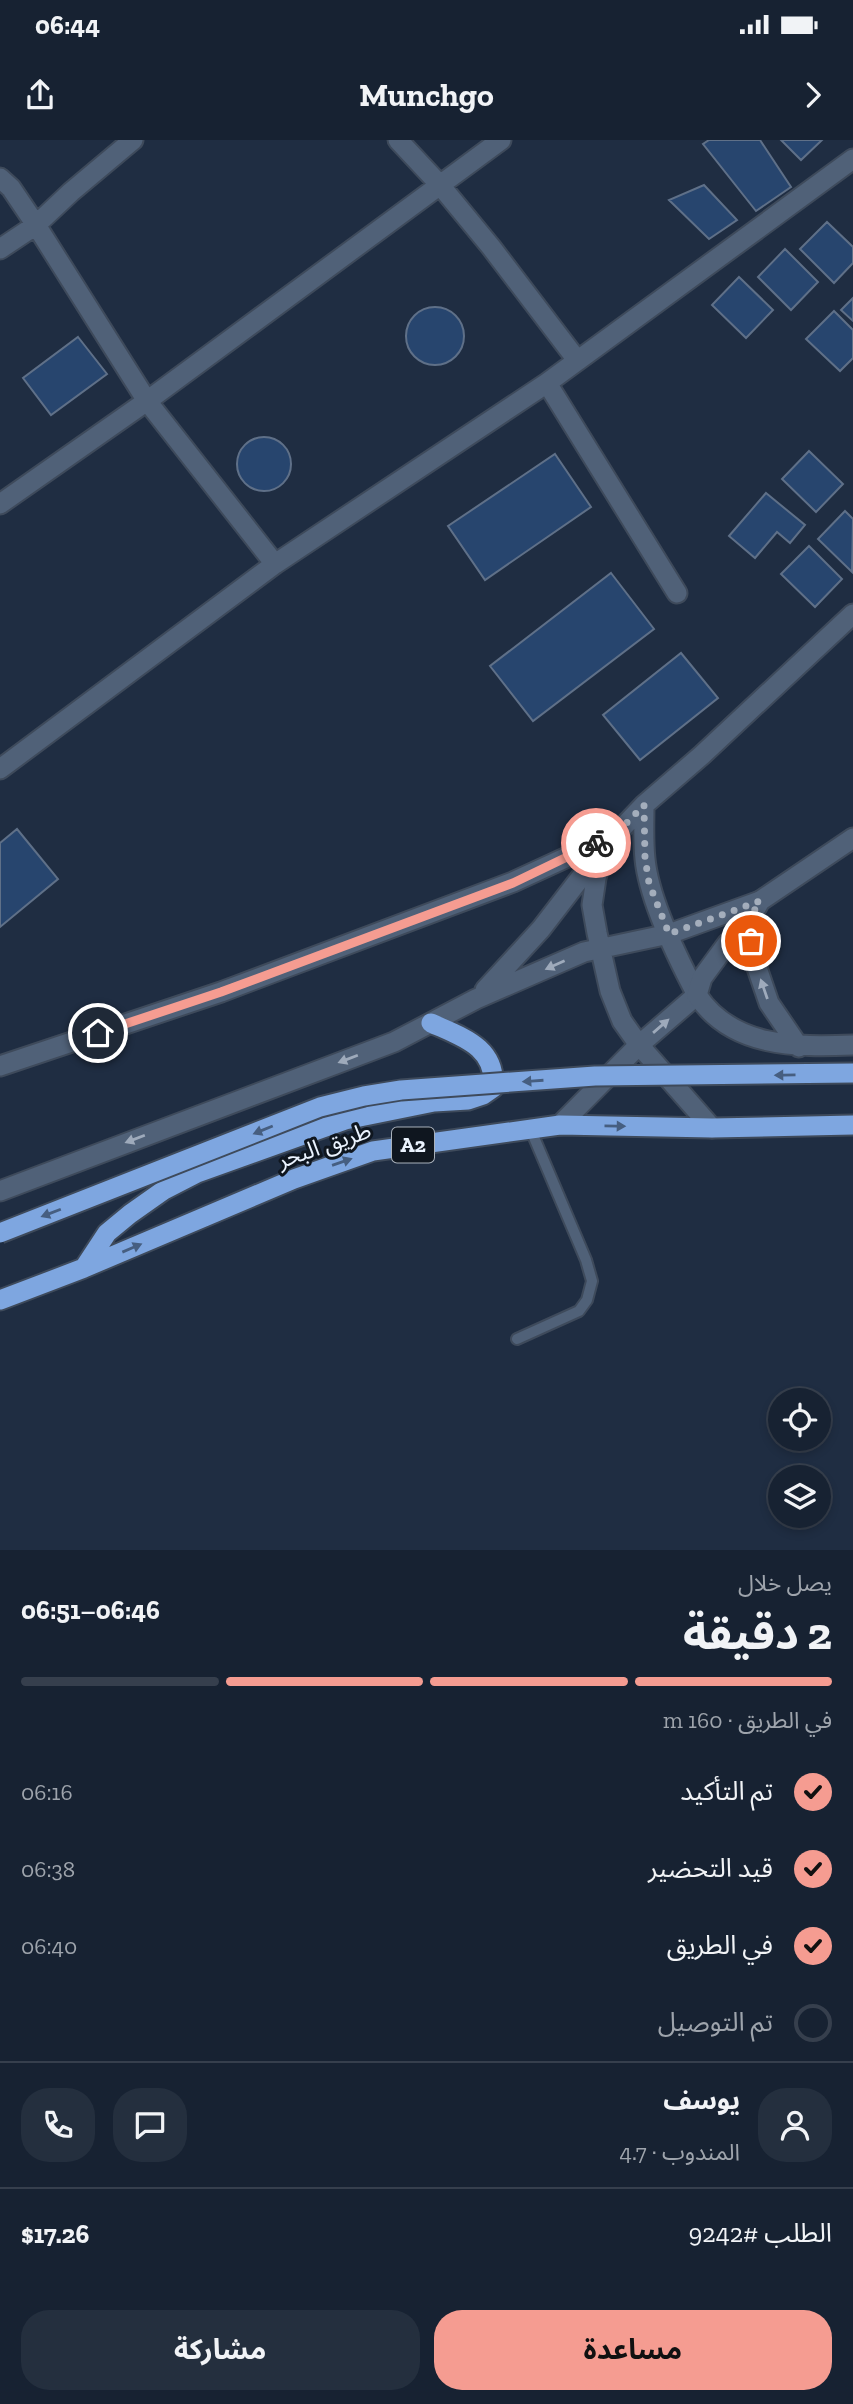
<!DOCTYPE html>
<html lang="ar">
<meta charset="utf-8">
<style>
:root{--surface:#172232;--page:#242f3e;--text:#f1f3f6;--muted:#9ea4ac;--line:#363f4d;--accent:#f59c91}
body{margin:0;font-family:"Zilla Slab","Noto Sans Arabic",serif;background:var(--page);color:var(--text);direction:rtl;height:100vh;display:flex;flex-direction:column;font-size:26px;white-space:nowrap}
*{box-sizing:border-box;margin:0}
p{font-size:23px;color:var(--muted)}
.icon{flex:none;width:38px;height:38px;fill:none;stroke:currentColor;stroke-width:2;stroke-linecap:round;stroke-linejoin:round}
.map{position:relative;height:1410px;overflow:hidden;direction:ltr}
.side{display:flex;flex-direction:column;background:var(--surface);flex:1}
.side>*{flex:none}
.controls{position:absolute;left:768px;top:1248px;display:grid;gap:14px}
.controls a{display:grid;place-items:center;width:63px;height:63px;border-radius:50%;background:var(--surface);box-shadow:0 4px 10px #0003,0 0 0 2px var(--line);font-size:35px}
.pin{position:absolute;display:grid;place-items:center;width:60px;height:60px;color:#fff;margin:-30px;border:4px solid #fff;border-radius:50%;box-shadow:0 2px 7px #0007}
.courier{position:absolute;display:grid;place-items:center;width:70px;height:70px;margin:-35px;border:5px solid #f59c91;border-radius:50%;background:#fff;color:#222;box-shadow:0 2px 9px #0007}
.overview em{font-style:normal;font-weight:700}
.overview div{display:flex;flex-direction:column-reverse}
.overview{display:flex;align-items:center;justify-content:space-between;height:119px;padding:0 21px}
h1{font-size:46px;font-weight:700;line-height:52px}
.bar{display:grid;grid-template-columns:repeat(4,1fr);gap:10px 7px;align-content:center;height:84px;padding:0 21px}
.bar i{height:9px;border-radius:5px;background:var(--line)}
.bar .selected{background:var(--accent)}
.bar p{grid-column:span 4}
.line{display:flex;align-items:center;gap:18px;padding:0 21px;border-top:2px solid var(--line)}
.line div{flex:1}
.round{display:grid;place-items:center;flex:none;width:74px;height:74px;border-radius:28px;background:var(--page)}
ol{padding:0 21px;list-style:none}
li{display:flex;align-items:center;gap:21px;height:77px}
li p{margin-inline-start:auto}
li .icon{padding:7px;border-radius:50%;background:var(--accent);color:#111;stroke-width:4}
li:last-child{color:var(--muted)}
li i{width:38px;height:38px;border:4px solid var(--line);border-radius:50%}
.primary-button{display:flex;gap:14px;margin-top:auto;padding:14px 21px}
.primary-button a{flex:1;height:80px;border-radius:28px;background:var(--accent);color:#111;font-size:28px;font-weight:700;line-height:80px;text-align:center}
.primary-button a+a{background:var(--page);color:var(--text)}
.status{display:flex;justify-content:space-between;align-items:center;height:49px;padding:0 35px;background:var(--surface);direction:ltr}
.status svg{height:19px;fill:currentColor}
header{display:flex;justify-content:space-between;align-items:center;height:91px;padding:0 21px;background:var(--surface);font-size:32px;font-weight:700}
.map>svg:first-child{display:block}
</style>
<div class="status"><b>06:44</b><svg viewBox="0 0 49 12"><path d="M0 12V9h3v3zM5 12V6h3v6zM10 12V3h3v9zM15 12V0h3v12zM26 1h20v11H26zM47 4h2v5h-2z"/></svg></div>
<header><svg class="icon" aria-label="forward" viewBox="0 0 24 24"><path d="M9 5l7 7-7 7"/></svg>Munchgo<svg class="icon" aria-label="share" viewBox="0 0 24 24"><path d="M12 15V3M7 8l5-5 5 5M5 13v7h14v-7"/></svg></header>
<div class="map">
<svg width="853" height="1410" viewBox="0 0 853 1410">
<rect width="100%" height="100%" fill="#1f2d42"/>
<path fill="#27456e" stroke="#5f7088" stroke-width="2" d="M709,0H760L791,47L756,71L703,4Z
M781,0H822L801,20Z
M704,45L737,80L709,99L669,60Z
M827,82L853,107V123L834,143L800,109Z
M785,109L818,142L791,170L758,137Z
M739,137L773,170L746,198L712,165Z
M853,158V181L841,170Z
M406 196a29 29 0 1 1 58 0a29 29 0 1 1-58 0Z
M834,171L853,190V218L840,231L806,199Z
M78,197L107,234L51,275L23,238Z
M237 324a27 27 0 1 1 54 0a27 27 0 1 1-54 0Z
M809,311L843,344L816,372L782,339Z
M555,314L591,367L485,440L448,386Z
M766,353L805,385L790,403L777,392L755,418L729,396Z
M845,371L853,379L852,432L818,399Z
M809,406L842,439L815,467L781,434Z
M611,433L654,489L533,581L490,526Z
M681,513L718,558L640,620L603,575Z
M17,689L58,739L0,787V703Z"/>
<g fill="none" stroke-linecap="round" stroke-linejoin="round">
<defs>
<path id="service" d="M517,1199L579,1171L587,1160L592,1141L586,1120L530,988"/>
<path id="minor" d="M398,0L440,45L491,107L577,220
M0,38L11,48L36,85L71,52L133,0
M0,109L36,85L147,261L275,424
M547,243L677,453
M0,364L147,261L501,0
M0,629L275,424L547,243L853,19
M485,850L541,789L598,715
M0,926L221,852L513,742L615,695
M560,985L639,905L697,855C678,819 649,759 645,719C643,702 644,683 644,665
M712,988L639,905L622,881L610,851L597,793L592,765L596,738L605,706L644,665L702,615L853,474
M0,1051L394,902L476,859L584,812L669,794L760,761"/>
<path id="tertiary" d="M853,698L760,761L747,784L727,804L702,838L697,855C732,908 796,907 853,905
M747,784L754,819L769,863L799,907"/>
<path id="trunk" d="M84,1128L107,1093L130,1074L164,1050L197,1033L345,980L434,962L468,960L483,955L493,948C497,907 462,897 431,883
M0,1160L84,1128L294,1039L373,1011L560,985L712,988L853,985"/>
</defs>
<use href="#service" stroke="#3e4a5b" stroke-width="14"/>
<use href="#minor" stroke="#3e4a5b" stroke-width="23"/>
<use href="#tertiary" stroke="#3e4a5b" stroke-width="23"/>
<use href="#trunk" stroke="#3e4a5b" stroke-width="23"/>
<use href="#service" stroke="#506178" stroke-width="10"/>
<use href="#minor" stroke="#506178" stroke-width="19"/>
<use href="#tertiary" stroke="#506178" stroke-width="19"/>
<use href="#trunk" stroke="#7ea6e0" stroke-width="19"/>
<defs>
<path id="trunk-bridge" d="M0,1093L320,967L364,956L401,950L595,936L853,933"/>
</defs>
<use href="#trunk-bridge" stroke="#3e4a5b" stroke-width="23" stroke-linecap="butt"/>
<use href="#trunk-bridge" stroke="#7ea6e0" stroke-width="19"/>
</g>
<defs><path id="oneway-solid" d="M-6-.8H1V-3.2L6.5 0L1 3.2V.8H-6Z" transform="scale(1.75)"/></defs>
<g fill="#9eaabb">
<use href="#oneway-solid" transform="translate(555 825) rotate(156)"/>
<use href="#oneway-solid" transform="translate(764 849) rotate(-109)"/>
<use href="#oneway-solid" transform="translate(661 886) rotate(-41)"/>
<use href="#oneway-solid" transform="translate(348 919) rotate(159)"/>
<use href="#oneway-solid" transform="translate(135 999) rotate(159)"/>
</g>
<g fill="#465e80">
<use href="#oneway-solid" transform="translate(785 935) rotate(179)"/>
<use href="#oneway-solid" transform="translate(533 941) rotate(176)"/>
<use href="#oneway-solid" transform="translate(615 986) rotate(1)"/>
<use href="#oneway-solid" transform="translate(263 990) rotate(158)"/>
<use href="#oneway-solid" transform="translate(342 1022) rotate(-19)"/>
<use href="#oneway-solid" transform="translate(51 1073) rotate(159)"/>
<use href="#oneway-solid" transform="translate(132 1108) rotate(-23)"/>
</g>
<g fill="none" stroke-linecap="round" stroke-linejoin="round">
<path stroke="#a4aebc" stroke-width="7" stroke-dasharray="0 12.6" d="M596,703L616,694L644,665L645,718L649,743L669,794L760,761L747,783L751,801"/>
<path stroke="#f59c91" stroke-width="9" d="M98,893L221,852L513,743L596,703"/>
</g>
<g text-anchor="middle" stroke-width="6" stroke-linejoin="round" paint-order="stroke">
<rect fill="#0f161f" stroke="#a9b1bb" stroke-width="2" x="392" y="987.5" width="42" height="35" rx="5"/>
<g font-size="21" font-weight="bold" fill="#ebf3fe">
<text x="413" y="1012">A2</text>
</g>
<g font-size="23" fill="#ebf3fe" stroke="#0f161f">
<text transform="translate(324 1005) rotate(-19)" y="8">طريق البحر</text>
</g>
</g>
</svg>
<div class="controls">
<a><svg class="icon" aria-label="locate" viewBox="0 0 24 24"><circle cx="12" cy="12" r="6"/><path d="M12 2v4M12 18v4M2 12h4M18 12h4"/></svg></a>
<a><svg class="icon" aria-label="layers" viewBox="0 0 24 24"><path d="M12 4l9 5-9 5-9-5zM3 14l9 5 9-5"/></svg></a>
</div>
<div class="pin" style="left:751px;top:801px;background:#ea580c"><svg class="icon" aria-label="bag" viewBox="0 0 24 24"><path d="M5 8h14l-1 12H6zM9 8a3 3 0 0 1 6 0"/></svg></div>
<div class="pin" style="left:98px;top:893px;background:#1f2937"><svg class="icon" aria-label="home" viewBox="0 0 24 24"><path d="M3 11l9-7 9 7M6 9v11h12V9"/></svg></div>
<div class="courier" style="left:596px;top:703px"><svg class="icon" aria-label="bike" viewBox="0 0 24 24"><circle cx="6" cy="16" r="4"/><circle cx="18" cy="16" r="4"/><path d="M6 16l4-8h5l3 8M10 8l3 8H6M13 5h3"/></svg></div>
</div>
<section class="side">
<div class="overview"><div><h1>2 دقيقة</h1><p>يصل خلال</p></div><em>06:46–06:51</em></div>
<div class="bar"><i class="selected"></i><i class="selected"></i><i class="selected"></i><i></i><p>في الطريق · 160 m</p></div>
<ol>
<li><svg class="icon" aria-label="check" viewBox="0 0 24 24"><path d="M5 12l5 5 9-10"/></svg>تم التأكيد<p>06:16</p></li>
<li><svg class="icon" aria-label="check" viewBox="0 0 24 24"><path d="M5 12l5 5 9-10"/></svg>قيد التحضير<p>06:38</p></li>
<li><svg class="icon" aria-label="check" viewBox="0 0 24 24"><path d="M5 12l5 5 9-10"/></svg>في الطريق<p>06:40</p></li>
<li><i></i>تم التوصيل</li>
</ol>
<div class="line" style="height:126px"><a class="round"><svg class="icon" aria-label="person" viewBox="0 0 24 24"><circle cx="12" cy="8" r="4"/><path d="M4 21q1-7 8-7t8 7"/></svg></a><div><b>يوسف</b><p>المندوب · 4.7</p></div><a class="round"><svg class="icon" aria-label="chat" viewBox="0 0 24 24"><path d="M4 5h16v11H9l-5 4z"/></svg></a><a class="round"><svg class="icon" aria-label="phone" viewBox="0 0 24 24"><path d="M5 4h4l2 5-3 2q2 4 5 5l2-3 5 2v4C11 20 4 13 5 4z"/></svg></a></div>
<div class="line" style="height:91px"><div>الطلب #9242</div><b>$17.26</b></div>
<div class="primary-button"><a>مساعدة</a><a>مشاركة</a></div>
</section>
